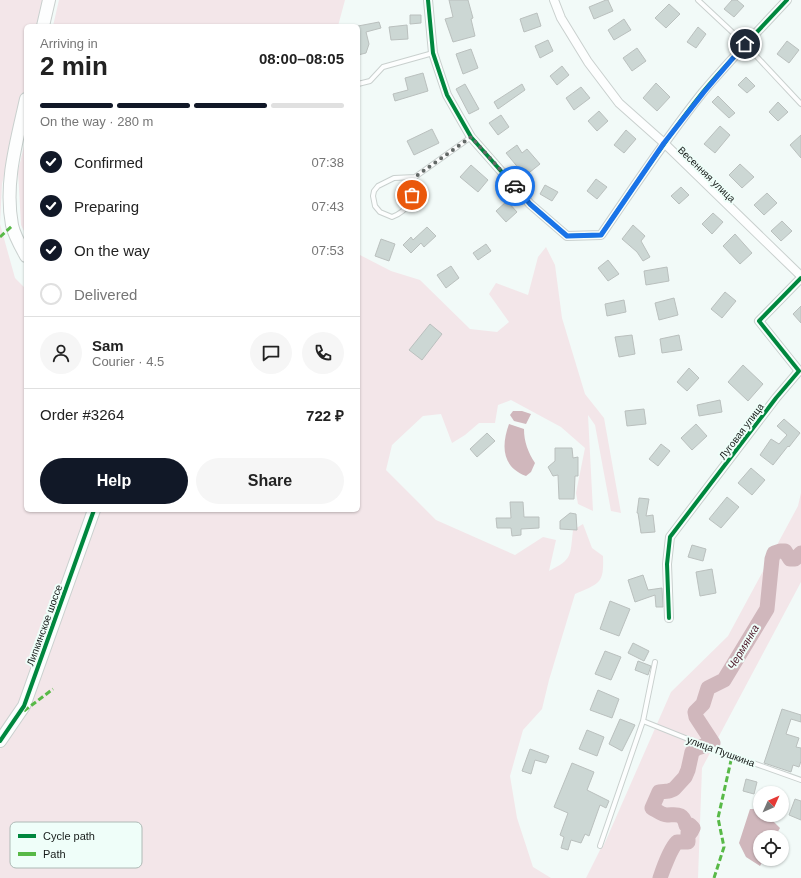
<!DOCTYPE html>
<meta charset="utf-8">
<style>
:root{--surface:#fff;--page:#f6f6f6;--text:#222;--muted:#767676;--line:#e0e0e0;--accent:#111827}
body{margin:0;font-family:Helvetica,sans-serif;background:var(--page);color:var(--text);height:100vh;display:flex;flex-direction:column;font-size:15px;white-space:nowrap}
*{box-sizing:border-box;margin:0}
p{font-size:13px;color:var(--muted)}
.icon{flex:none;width:22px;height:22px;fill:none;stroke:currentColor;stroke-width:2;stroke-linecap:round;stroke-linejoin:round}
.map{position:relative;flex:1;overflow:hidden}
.side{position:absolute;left:24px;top:24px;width:336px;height:488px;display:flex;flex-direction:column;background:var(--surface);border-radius:6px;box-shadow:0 1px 3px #0004}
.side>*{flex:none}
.needle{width:26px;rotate:45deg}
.buttons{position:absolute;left:753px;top:786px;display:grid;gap:8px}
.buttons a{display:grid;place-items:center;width:36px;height:36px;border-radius:50%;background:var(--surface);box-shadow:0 1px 3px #0004;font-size:20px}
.pin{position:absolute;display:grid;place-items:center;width:34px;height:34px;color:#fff;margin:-17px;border:2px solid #fff;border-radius:50%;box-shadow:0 1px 4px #0007}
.courier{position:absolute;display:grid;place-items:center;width:40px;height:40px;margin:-20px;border:3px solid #1a73e8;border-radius:50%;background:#fff;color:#222;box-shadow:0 1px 5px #0007}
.headline em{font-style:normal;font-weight:700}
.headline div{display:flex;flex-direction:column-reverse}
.headline{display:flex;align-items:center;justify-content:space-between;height:68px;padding:0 16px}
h1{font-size:26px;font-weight:700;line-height:30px}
.bar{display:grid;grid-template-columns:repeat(4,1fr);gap:6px 4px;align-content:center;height:48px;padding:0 16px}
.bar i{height:5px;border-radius:3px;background:var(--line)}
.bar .on{background:var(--accent)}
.bar p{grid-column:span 4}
.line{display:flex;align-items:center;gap:10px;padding:0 16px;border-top:1px solid var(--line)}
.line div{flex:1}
.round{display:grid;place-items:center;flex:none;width:42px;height:42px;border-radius:21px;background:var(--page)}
ol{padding:0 16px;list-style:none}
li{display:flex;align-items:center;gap:12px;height:44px}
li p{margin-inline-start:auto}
li .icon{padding:4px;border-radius:50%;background:var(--accent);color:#fff;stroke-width:4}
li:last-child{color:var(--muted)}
li i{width:22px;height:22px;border:2px solid var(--line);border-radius:50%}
.cta{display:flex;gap:8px;margin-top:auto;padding:8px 16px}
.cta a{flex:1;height:46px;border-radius:24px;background:var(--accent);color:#fff;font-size:16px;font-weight:700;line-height:46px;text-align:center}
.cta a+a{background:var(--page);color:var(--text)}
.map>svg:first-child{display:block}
</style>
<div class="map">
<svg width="801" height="878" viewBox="0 0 801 878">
<rect width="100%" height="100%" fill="#f2faf8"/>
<path fill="#f3e6e9" d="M0,0H46L40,26H26V83L2,184L0,224L15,278L26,289V510H89L17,710L0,729Z
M59,0H345L338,26H53Z
M26,138V235L21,225L18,171Z
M546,247L555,265L562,318L585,394L604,418L621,513L611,511L595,425L588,415L593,511L578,504L576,493L585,448L561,427L511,400L498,405L495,423H479L465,435L452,443L441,414L423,416L392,445L386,470L436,520L515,555L543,537L556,540L549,571C573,559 570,556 573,530L583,524L592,548L603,556C604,584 600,583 575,594L549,680L542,709L523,730L510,776L517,818L533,867L551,878H0V749L28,711L100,510H358V254L391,271L420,280L470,329L497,332L509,322L489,294L496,283L528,295L538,257Z
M801,493V582L702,768L698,878H586L601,848L603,847L671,692L728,636L798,506Z"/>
<path fill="#d0b7bc" d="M513,411H522L531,414L526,424L514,421L510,415Z
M509,424L524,429C524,442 528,452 535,463L531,472L526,476C502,467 501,446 509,424Z
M750,809H759L760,815H767L780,828L775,837H760V859H764L760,866L746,857L739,843Z"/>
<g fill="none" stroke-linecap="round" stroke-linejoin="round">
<path stroke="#d0b7bc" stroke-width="15" d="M660,878C663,869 671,848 677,842H688V833L691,832L693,828L690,825H686C683,812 676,815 667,815C662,815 656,810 652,808L659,792L669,791L674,789L685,777L688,770L692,752L697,748L713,743L696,717L695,712L703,704L708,688L724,680L767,609L772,559L774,553L780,551H785L790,559H795L801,553"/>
</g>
<path fill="#ccd7d4" stroke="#bac0be" d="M449,0H468L473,18L471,19L475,36L453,42L445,19L453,17Z
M606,0H608L613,11L594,19L589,7Z
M732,0H737L744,6L734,17L724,9Z
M669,4L680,14L666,28L655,18Z
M537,13L541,26L524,32L520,19Z
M410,15H421V23L410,24Z
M624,19L631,30L614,40L608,30Z
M379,22L381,28L366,32L369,44L366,53L358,55V26Z
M407,25L408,39L391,40L389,27Z
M698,27L706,34L696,48L687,42Z
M548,40L553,51L540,58L535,46Z
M787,41L799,50L789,63L777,54Z
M637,48L646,61L632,71L623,58Z
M471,49L478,68L463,74L456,54Z
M562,66L569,75L557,85L550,76Z
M423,73L428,91L395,101L393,94L408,90L405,78Z
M746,77L755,86L747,93L738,85Z
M656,83L670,97L657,111L643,98Z
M465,84L479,109L469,114L456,89Z
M522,84L525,90L498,109L494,102Z
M581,87L590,98L574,110L566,98Z
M718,96L735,113L729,118L712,102Z
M778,102L788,112L778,121L769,112Z
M599,111L608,121L597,131L588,121Z
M501,115L509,127L498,135L489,123Z
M720,126L730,135L715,153L704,144Z
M432,129L439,143L414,155L407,141Z
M626,130L636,139L624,153L614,145Z
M801,135V158L790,145Z
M517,145L522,153L527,149L540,164L525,176L506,153Z
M740,164L754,177L742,188L729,175Z
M471,165L488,180L478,192L460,177Z
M596,179L607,187L597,199L587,191Z
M545,185L558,192L552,201L540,194Z
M681,187L689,195L679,204L671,196Z
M767,193L777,203L764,215L754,205Z
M507,201L517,212L506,222L496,211Z
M713,213L723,222L712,234L702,224Z
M782,221L792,231L781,241L771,231Z
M633,225L645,236L641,241L650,257L643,261L637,252L622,239Z
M427,227L436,236L424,247L421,243L411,253L403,245L411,237L413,240Z
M735,234L752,253L740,264L723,246Z
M381,239L395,244L389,261L375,256Z
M486,244L491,251L478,260L473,253Z
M608,260L619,274L608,281L598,268Z
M451,266L459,278L446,288L437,275Z
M667,267L669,281L646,285L644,271Z
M725,292L736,301L722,318L711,309Z
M674,298L678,315L659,320L655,303Z
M624,300L626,312L607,316L605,304Z
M801,306V323L793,314Z
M430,324L442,334L422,360L409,350Z
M632,335L635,354L619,357L615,337Z
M679,335L682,350L662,353L660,339Z
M743,365L763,384L748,401L728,382Z
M689,368L699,378L687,391L677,382Z
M720,400L722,412L699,416L697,405Z
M644,409L646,424L627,426L625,411Z
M784,419L800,433L789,447L788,446L773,465L760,455L771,439L779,444L787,435L777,426Z
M696,424L707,436L692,450L681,438Z
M487,433L495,441L477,457L470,449Z
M661,444L670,451L658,466L649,459Z
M555,448H572L573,458L578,457V476H575L574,499H559L558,475L553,476L548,467L555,461Z
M751,468L765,480L752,495L738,483Z
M727,497L739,507L721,528L709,519Z
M639,498L649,499L646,516L653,515L655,532L641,533L638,513H637Z
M510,502H523L524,517H539V528L521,529V535L512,536L511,528H497L496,518H511Z
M570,513L576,514L577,530L560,529V521Z
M692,545L706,549L703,561L688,557Z
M712,569L716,593L700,596L696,572Z
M643,575L648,590L662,588L663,607H656L655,595L635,602L628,580Z
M610,601L630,609L619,636L600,629Z
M633,643L649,651L644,661L628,653Z
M605,651L621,657L611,680L595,674Z
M638,661L651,666L648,675L635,670Z
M598,690L619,699L612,718L590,710Z
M782,709L801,715V722L791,719L786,734L799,738L796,747L801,748V761L799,767L793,765L791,772L764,763Z
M620,719L635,725L622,751L609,744Z
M587,730L604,737L597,756L579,749Z
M530,749L549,756L546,763L535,760L531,774L522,771Z
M572,763L594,772L587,790L609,801L606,808L600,805L589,836L585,834L581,843L571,840L568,850L561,848L564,837L560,835L568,813L554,807Z
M746,779L757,782L754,794L743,791Z
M795,799L801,801V820L789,815Z"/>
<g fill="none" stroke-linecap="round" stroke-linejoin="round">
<defs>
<path id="lane" d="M698,0L745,44L801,104
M358,84L370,81L383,67L433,53
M415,177C412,197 412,209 392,217L380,212L375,206L373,196L374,191L378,186L394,178L415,177L471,137
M643,721L708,747L801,780
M600,846L643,721L655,662"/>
<path id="street" d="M428,0L433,53L447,95L471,137L530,204L567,236L601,235C634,187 666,138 703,92C730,60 759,30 787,0
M554,0L561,18L588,62L619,103L664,143L801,276
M669,618L667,564L670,537L776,398L799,371L759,321L801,278"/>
<path id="secondary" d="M43,26L49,0
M26,99C17,140 4,183 12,225C14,235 21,247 26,256
M0,741L24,706L94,510"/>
</defs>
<use href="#lane" stroke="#c9d0ce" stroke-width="6"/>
<use href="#street" stroke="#c9d0ce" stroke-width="10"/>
<use href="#secondary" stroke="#c9d0ce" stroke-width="14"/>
<use href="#lane" stroke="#fdfefe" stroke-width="4"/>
<use href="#street" stroke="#fdfefe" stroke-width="8"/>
<use href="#secondary" stroke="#fdfefe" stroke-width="12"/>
<path stroke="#58b947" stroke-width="3" stroke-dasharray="6 3" stroke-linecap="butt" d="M0,237L12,226
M24,711L53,689
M714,878L724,847L718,818L732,756"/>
<defs>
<path id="cycleway" d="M428,0L433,53L447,95L471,137L530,204L567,236L601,235C634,187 666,138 703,92C730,60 759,30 787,0
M669,618L667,564L670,537L776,398L799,371L759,321L801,278
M0,741L24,706L94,510"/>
</defs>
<use href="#cycleway" stroke="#effef9" stroke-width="6"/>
<use href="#cycleway" stroke="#00873e" stroke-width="4"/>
</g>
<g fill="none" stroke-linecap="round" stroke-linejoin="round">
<path stroke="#636967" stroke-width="4" stroke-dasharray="0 7.2" d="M412,195L415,177L471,137L515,186"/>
<path stroke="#1a73e8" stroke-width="5" d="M515,186L530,204L567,236L601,235L664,143L704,92L745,44"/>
</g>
<g text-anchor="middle" stroke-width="4" stroke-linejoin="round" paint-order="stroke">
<g font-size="10" fill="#161b19" stroke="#effef9">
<text transform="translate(707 174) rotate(44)" y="4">Весенняя улица</text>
<text transform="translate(741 431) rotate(-53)" y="4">Луговая улица</text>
<text transform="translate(44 625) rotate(-70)" y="4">Липкинское шоссе</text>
<text transform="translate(721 751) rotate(20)" y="4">улица Пушкина</text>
</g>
<g font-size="11" font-style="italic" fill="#521e2e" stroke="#effef9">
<text transform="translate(743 647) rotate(-59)" y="4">Чермянка</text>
</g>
</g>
<rect x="10" y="822" width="132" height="46" rx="6" fill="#effef9" stroke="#aebab6" stroke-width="1"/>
<rect x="18" y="834" width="18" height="4" fill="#00873e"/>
<rect x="18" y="852" width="18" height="4" fill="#58b947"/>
<g font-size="11" fill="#161b19">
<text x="43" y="840">Cycle path</text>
<text x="43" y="858">Path</text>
</g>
</svg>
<div class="buttons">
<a><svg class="needle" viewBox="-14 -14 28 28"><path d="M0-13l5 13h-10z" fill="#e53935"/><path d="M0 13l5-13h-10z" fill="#767676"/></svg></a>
<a><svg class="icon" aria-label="locate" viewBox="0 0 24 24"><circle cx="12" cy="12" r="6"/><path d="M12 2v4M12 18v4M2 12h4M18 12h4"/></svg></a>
</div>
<div class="pin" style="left:412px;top:195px;background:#ea580c"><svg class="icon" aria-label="bag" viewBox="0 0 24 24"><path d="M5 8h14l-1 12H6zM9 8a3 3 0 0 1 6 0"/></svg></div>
<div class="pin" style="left:745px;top:44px;background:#1f2937"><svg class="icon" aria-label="home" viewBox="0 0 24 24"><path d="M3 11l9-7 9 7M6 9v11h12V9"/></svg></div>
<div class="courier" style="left:515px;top:186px"><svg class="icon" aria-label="car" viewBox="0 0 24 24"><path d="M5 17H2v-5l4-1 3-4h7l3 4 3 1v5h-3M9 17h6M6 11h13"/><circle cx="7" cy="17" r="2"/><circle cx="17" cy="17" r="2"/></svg></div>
<section class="side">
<div class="headline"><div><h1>2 min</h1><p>Arriving in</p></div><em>08:00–08:05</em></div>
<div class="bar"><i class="on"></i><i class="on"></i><i class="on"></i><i></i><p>On the way · 280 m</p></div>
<ol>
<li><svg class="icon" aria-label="check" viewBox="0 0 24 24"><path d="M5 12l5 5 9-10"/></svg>Confirmed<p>07:38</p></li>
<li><svg class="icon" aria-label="check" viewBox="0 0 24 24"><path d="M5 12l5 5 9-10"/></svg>Preparing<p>07:43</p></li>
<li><svg class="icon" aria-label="check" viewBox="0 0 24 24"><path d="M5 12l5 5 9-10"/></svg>On the way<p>07:53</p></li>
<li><i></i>Delivered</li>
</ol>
<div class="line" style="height:72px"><a class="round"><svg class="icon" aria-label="person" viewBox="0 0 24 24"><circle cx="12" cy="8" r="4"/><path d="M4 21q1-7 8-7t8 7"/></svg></a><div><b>Sam</b><p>Courier · 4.5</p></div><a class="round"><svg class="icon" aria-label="chat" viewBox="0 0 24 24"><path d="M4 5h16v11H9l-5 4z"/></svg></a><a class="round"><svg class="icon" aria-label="phone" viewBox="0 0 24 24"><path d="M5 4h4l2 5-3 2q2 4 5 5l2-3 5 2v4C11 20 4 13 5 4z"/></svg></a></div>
<div class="line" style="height:52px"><div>Order #3264</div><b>722 ₽</b></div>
<div class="cta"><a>Help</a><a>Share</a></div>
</section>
</div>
